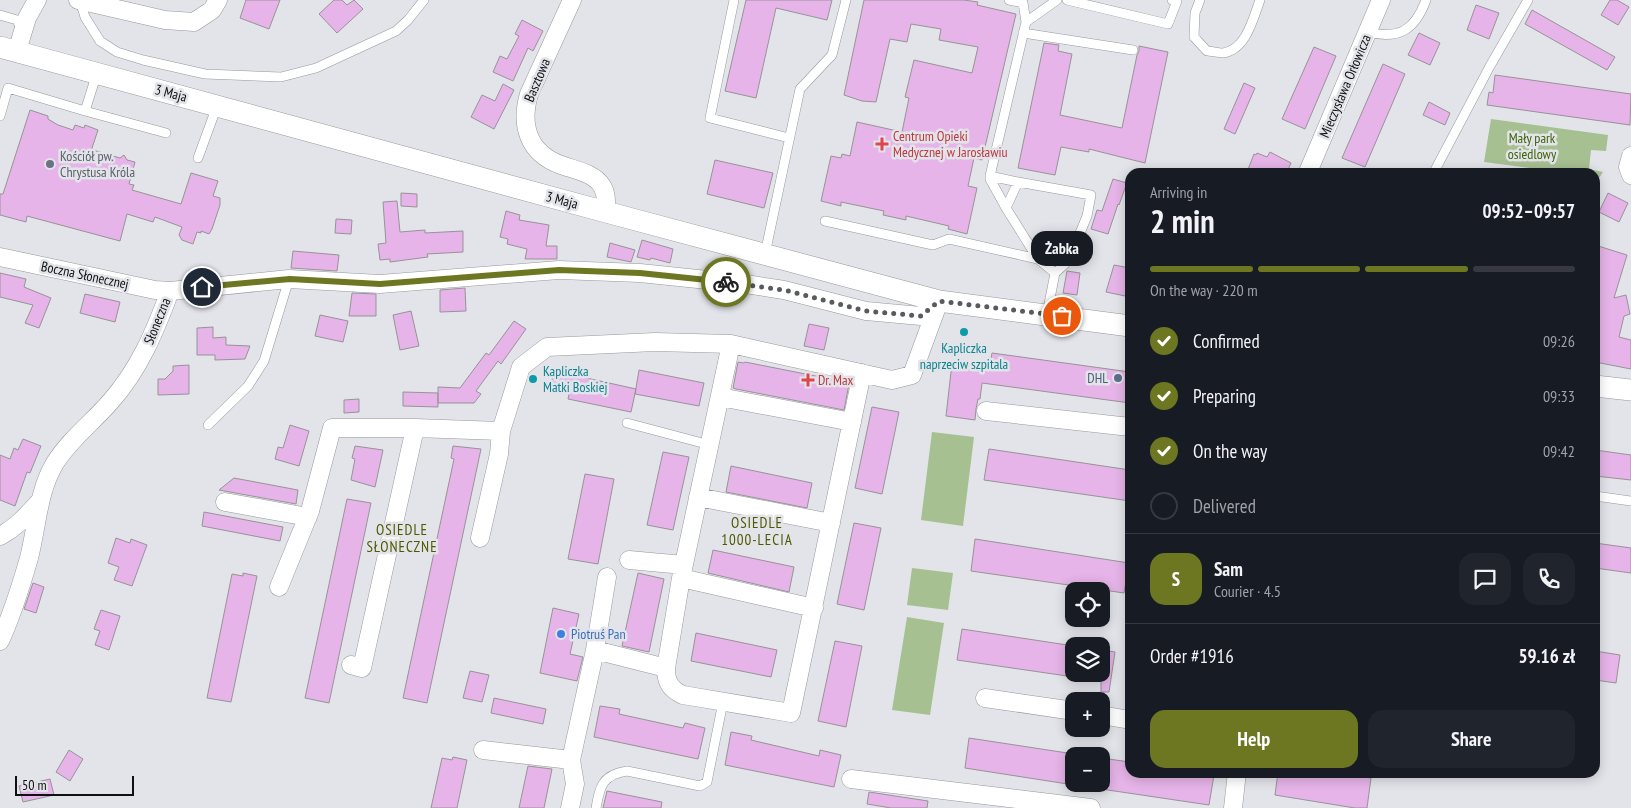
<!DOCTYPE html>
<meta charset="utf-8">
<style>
:root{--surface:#171b24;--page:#20242c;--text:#f1f3f6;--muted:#9ea1a6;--line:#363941;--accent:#6d7722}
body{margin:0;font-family:"PT Sans Narrow",sans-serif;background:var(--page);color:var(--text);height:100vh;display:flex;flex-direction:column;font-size:19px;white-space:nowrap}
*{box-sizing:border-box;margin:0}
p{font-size:16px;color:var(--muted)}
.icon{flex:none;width:28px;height:28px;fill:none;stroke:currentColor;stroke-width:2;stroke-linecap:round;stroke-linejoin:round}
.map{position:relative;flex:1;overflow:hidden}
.side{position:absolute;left:1125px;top:168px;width:475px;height:610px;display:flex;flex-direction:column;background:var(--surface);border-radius:15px;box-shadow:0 2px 12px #0003}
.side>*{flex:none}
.tools{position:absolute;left:1065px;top:582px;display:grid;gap:10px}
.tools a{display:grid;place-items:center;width:45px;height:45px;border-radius:10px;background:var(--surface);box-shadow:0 2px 12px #0003;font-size:25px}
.scale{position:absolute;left:15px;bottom:12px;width:119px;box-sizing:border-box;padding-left:5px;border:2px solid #0f1012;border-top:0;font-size:14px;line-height:18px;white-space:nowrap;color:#0f1012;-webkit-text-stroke:4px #e2e4e9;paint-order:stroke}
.pin{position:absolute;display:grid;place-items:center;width:42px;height:42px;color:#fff;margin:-21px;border:2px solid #fff;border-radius:50%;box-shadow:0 1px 5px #0007}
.courier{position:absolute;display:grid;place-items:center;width:50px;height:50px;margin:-25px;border:4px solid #6d7722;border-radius:50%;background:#fff;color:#222;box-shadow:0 1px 6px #0007}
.bubble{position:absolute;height:35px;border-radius:15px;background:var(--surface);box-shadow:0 2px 12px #0003;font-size:16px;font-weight:700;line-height:35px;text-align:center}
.overview em{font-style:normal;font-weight:700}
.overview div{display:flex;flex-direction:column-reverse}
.overview{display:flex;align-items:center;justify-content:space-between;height:85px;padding:0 25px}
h1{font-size:32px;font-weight:700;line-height:38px}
.bar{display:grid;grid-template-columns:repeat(4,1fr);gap:8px 5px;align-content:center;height:60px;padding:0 25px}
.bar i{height:6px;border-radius:4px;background:var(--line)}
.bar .selected{background:var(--accent)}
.bar p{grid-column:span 4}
.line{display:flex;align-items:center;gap:12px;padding:0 25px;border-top:1px solid var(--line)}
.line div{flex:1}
.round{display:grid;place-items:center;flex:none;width:52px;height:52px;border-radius:15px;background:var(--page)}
ol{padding:0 25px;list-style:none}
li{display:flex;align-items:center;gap:15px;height:55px}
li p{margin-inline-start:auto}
li .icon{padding:5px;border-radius:50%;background:var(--accent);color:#fff;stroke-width:4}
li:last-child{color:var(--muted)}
li i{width:28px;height:28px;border:2px solid var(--line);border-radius:50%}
.button{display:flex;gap:10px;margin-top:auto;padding:10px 25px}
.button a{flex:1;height:58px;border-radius:15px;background:var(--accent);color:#fff;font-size:20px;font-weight:700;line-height:58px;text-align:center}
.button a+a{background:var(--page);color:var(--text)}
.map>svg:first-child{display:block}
</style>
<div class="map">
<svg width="1631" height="808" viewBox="0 0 1631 808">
<rect width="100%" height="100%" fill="#e2e4e9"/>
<path fill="#a7c092" d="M1491,119L1608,135L1606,151L1591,150L1589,169L1603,172L1595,184V172H1561L1484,162Z
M932,432L974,437L963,526L921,520Z
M912,568L953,573L948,610L907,605Z
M907,617L944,623L930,715L892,710Z"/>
<path fill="#e6b4e8" stroke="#979397" d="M246,0H280L269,29L240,18Z
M334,0H342L347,5L354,0L363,9L337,33L319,14Z
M746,0H832L827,20L776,8L756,98L725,91Z
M864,0H964L978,2L977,5L1016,14L982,160L974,158L968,186L977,188L967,234L948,229L949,226L906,216V220L883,215L884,211L841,202V206L821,201L831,156L841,158L842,154L850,156L857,122L902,132L909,98L905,97L914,60L972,73L978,47L939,40L941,29L911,24L907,42L890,39L876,102L862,101L844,95Z
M1610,0H1617L1629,7L1618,25L1601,15Z
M1476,5L1499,13L1489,39L1467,30Z
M1532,10L1615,57L1607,70L1525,24Z
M522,20L543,31L533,51L528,48L513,81L493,72L500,56L507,59L519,36L515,34Z
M1419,33L1440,43L1430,65L1408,55Z
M1044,43L1059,45L1058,51L1072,54L1060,115L1122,128L1137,55L1139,51V46L1168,52L1145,163L1089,149V152L1061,147L1055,175L1018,168Z
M1314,47L1336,56L1305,129L1282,119Z
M1383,64L1405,74L1365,167L1342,158Z
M1495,75L1631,94L1630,125L1487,105L1489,92L1493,93Z
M1244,83L1255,88L1235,134L1224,129Z
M503,84L514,90L494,129L471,117L482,95L495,101Z
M1429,102L1450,113L1445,125L1423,115Z
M30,110L48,116V119L58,125L73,130L75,125L84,128L85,125L98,130L92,148L93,150L120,158L124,155L127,160L135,162L129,184L134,185L132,190L181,204L191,173L218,181L213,196L220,198V205L212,229L209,234L201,231V233L197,232L193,244L182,240L179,235L182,227L155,217L153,222L127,214L120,241L27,216L26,222L0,215V194H3Z
M1270,152L1291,163L1287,172H1247L1254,154L1256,155L1257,153L1267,157Z
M715,160L773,173L764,208L707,194Z
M1113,179L1127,183L1119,205L1118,204L1108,234L1091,229L1097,210L1102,211Z
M401,193L417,194V207L401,206Z
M1608,193L1628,203L1619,222L1599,212Z
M397,201L400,232L425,230V233L463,231V252L427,254L428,257L390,262V259L380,260L378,244L386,243L383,202Z
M506,211L520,215L519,220L549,225L546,246H557V259H525L527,249L507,244L508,239L500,237Z
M336,219L352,220L351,234L335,233Z
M642,240L673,249L670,263L651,258L650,260L637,257Z
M610,243L635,250L631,262L607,257Z
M1595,245L1627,255L1614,298L1626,295L1630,314L1624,316L1619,337L1631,340V369L1595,362Z
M293,251L339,255L337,271L291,268Z
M1114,265L1130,268V297L1106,292Z
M1067,271L1080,273L1077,295L1063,293Z
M0,273L26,279L24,287L51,298L39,328L25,323L33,305L0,297Z
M465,288L466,311L440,312V290Z
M352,293L376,294V316H349Z
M85,294L120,302L115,322L80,313Z
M411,311L419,346L400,350L393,315Z
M320,315L348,321L343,342L315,336Z
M514,321L526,329L501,364L498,361L476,391L481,394L474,403H438V387L460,388L486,353L489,355Z
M809,324L829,328L824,350L804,346Z
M213,327V338L226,337V345L250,346L245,359L215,360V355H197V328Z
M992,353L1130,372V403L982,383L980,399H978L976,409L975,420L946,416L952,363L989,368Z
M738,362L744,363L745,362L841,381V383L849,384L844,410L736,389L733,388Z
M189,365V394L158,395V379H165L173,371V366Z
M554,368L573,372V375L636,389L631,412L568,399L570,390L551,386Z
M639,370L704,383L699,406L635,394Z
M403,392L438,393V407L403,406Z
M359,399V412L344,413V400Z
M872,407L899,412L882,494L855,488Z
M290,425L309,431L299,466L275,459L278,447L283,448Z
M23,439L41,446L30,473L27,472L15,506L0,500V455L10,459L14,448L18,450Z
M355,446L383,450L375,487L351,480L355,459L352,458Z
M453,446L481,449L427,703L403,698L454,459L451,458Z
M989,449L1130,470V501L984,480Z
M1595,450L1631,455V480L1595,476Z
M663,452L689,457L673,530L647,525Z
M731,466L812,483L807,508L726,492Z
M585,474L614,479L598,564L568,559Z
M234,478L298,490L296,504L219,490Z
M347,499L371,503L329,703L305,698Z
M204,512L283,527L280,541L202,526Z
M854,523L881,528L864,610L837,604Z
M116,538L130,543L131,539L147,545L132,586L114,580L119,567L108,563Z
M975,539L1129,563L1124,593L971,571Z
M1595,543L1631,548V573L1595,568Z
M713,550L794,567L789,592L708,573Z
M243,573L257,576L231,702L207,698L232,574L243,576Z
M638,573L664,579L649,652L622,646Z
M33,583L44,587L36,613L24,609Z
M553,608L579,614L570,654L583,657L577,681L540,673Z
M101,610L120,616L109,650L95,645L100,631L94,629Z
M962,629L1074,646V677L957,660Z
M696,633L777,650L771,677L691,661Z
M835,641L862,646L846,727L818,721Z
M1101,650L1115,652L1109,692H1101Z
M1595,651L1620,655L1616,683L1595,680Z
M470,671L489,675L482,702L463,698Z
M494,698L546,709L543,724L491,713Z
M600,706L620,709L619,714L683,728L685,723L705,728L698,759L594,737Z
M731,732L752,736L751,740L819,756L820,750L841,755L834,787L725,765Z
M969,738L1074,754V785L965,768Z
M69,750L83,759L70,781L56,772Z
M453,757L467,760L457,808H431L442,758L452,760Z
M1101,758L1130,762V772H1198L1214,775L1209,805L1101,789Z
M528,766L552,769L544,808H519Z
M1278,772H1330L1371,778L1367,808H1355L1275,795Z
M50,779L54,795L23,802L19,786Z
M607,791L662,802L661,808H603Z
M869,792L928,801L927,808H891L867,804Z"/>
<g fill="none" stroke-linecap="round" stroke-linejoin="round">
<defs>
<path id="service" d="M734,0L710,118L789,138
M1009,0L1023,3L1026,22
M1067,0L1168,24L1177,1L1172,0
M1200,0L1195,13L1194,37L1207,51C1211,51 1218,53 1223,53C1246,50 1253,19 1260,0
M80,1L85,17L100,41L117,52L143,60L205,74L281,77L316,68L396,31L408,20L424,0
M0,15L17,20L22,31
M1367,32C1399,40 1415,30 1426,0
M1023,33L1133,50
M97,73L85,111L166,133
M0,116L8,88L85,111
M198,158L217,106
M1434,172L1490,66L1528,0
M990,176V179L1006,208
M1018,182L990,176L1026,22L1057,0
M825,221L933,245L949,239L1038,259
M765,254L800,89L832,55L846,0
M1047,314L1055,273L1065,264L1071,255L1087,216L1091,195L1018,182L1006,208L1038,259L1055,273
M627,423L710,445
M208,425L248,386L264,361L289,279
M1595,496L1631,501
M596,808C600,786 602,775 627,771L700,786L707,782L723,702"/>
<path id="minor" d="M78,0L165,20L194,22L212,10L218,0
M572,0L529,94C520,125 528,153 561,165C575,170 594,173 602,186C607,194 606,203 606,212
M17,51L27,18L37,0
M1631,156L1628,167L1631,175
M1308,172L1381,0
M0,257L155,290L170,291
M731,344L681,578L666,668C666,682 670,689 683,695L791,713L862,373
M720,397L852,422
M986,411L1130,427
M698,497L831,523
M225,502L308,517
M0,536C17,527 27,515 40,501
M480,538L499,454L501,431
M629,560L684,565
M681,578L814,608
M279,587L310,511L332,428H415L501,431L521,367L547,347L655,342L731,344L892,380L912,375L938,304
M0,641C12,615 21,586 29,558C37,527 38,491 55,463C70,439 93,422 111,401C140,368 155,331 170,291L289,279L380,284L559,270L640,273L746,284L784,290L866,311L921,316L939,301
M595,650L607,577
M351,665L362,668L415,428
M985,698L1074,711
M1101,715L1130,720
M483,750L571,760
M851,779L1091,808
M570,808L575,784L571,760L595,650L666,668
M1233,808L1237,772"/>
<path id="tertiary" d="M0,47L606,212L939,301L1130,326
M1595,386L1631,390"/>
</defs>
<use href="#service" stroke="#96989d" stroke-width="10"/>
<use href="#minor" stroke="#96989d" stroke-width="19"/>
<use href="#tertiary" stroke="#96989d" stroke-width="22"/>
<use href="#service" stroke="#fff" stroke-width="9"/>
<use href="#minor" stroke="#fff" stroke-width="18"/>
<use href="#tertiary" stroke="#fff" stroke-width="21"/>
</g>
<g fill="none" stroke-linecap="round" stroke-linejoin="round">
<path stroke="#595a5d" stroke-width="5" stroke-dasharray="0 9" d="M726,282L784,290L866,311L921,316L939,301L1062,316"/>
<path stroke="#6d7722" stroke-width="6" d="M202,287L290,279L380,284L559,270L640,273L726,282"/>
</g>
<g fill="#e0444e" stroke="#e2e4e9" stroke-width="2">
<path d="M879.5 136.5h5v5h5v5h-5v5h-5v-5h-5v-5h5z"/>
<path d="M805.5 372.5h5v5h5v5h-5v5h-5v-5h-5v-5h5z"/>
</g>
<circle fill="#6b7280" stroke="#e2e4e9" stroke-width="2" cx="50" cy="164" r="5"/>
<g fill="#0f9aa8" stroke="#e2e4e9" stroke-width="2">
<circle cx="964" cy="332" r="5"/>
<circle cx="533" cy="379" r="5"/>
</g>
<circle fill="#5c6f8a" stroke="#e2e4e9" stroke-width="2" cx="1118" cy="378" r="5"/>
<circle fill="#3f7fe0" stroke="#e2e4e9" stroke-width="2" cx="561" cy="634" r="5"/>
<g text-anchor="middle" stroke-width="5" stroke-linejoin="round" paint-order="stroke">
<g font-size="14" fill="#0f1012" stroke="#e2e4e9">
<text transform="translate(537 80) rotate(-67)" y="5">Basztowa</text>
<text transform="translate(1345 86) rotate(-67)" y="5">Mieczysława Orłowicza</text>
<text transform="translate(171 93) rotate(15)" y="5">3 Maja</text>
<text transform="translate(562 200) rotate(15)" y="5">3 Maja</text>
<text transform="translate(85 275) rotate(12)" y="5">Boczna Słonecznej</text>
<text transform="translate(157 321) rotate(-68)" y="5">Słoneczna</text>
</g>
<g font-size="14" fill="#be3a42" stroke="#e2e4e9" text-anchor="start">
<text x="893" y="141">Centrum Opieki<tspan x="893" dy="16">Medycznej w Jarosławiu</tspan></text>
<text x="818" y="385">Dr. Max</text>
</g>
<g font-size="14" fill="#3e6308" stroke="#e2e4e9">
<text x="1532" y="143">Mały park<tspan x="1532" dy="16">osiedlowy</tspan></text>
</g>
<g font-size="14" fill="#5b616d" stroke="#e2e4e9" text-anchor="start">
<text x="60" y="161">Kościół pw.<tspan x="60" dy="16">Chrystusa Króla</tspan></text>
</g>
<g font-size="14" fill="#0d838f" stroke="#e2e4e9">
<text x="964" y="353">Kapliczka<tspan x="964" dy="16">naprzeciw szpitala</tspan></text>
<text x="543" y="376" text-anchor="start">Kapliczka<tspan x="543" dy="16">Matki Boskiej</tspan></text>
</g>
<g font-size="14" fill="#4e5e75" stroke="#e2e4e9" text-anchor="end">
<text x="1108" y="383">DHL</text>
</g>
<g font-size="14" fill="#366cbe" stroke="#e2e4e9" text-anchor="start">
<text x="571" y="639">Piotruś Pan</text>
</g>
<g font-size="15" letter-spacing="1" fill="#505800" stroke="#e2e4e9">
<text x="757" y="528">OSIEDLE<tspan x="757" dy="17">1000-LECIA</tspan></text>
<text x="402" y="535">OSIEDLE<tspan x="402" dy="17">SŁONECZNE</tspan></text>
</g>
</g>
</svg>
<div class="tools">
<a><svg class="icon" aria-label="locate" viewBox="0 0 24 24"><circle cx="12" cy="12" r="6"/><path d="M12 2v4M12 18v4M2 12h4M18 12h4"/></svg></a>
<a><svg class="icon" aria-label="layers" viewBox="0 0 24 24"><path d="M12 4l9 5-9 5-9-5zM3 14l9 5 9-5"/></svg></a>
<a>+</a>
<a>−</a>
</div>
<div class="scale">50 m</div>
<div class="pin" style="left:1062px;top:316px;background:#ea580c"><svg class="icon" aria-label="bag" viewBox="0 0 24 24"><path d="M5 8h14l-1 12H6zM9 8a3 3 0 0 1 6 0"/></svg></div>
<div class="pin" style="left:202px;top:287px;background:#1f2937"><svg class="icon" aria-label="home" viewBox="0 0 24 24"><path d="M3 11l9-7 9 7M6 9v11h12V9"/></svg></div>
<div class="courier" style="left:726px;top:282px"><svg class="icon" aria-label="bike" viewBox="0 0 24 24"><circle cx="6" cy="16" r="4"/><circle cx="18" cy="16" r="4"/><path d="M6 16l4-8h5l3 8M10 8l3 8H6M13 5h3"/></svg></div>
<div class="bubble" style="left:1031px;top:231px;width:62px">Żabka</div>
<section class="side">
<div class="overview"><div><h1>2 min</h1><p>Arriving in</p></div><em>09:52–09:57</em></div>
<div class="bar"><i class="selected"></i><i class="selected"></i><i class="selected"></i><i></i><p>On the way · 220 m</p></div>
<ol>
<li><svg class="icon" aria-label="check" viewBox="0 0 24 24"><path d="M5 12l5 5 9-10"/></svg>Confirmed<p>09:26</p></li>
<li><svg class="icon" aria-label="check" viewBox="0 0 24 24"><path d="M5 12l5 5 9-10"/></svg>Preparing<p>09:33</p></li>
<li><svg class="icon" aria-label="check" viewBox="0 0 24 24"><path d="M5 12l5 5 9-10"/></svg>On the way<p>09:42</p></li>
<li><i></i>Delivered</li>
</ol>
<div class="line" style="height:90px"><b class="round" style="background:var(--accent);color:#fff">S</b><div><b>Sam</b><p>Courier · 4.5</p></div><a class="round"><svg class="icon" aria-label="chat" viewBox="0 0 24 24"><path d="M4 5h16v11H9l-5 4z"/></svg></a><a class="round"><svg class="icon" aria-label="phone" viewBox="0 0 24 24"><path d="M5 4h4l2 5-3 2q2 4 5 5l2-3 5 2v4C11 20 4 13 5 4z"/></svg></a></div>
<div class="line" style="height:65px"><div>Order #1916</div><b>59.16 zł</b></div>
<div class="button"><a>Help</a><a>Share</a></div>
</section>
</div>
